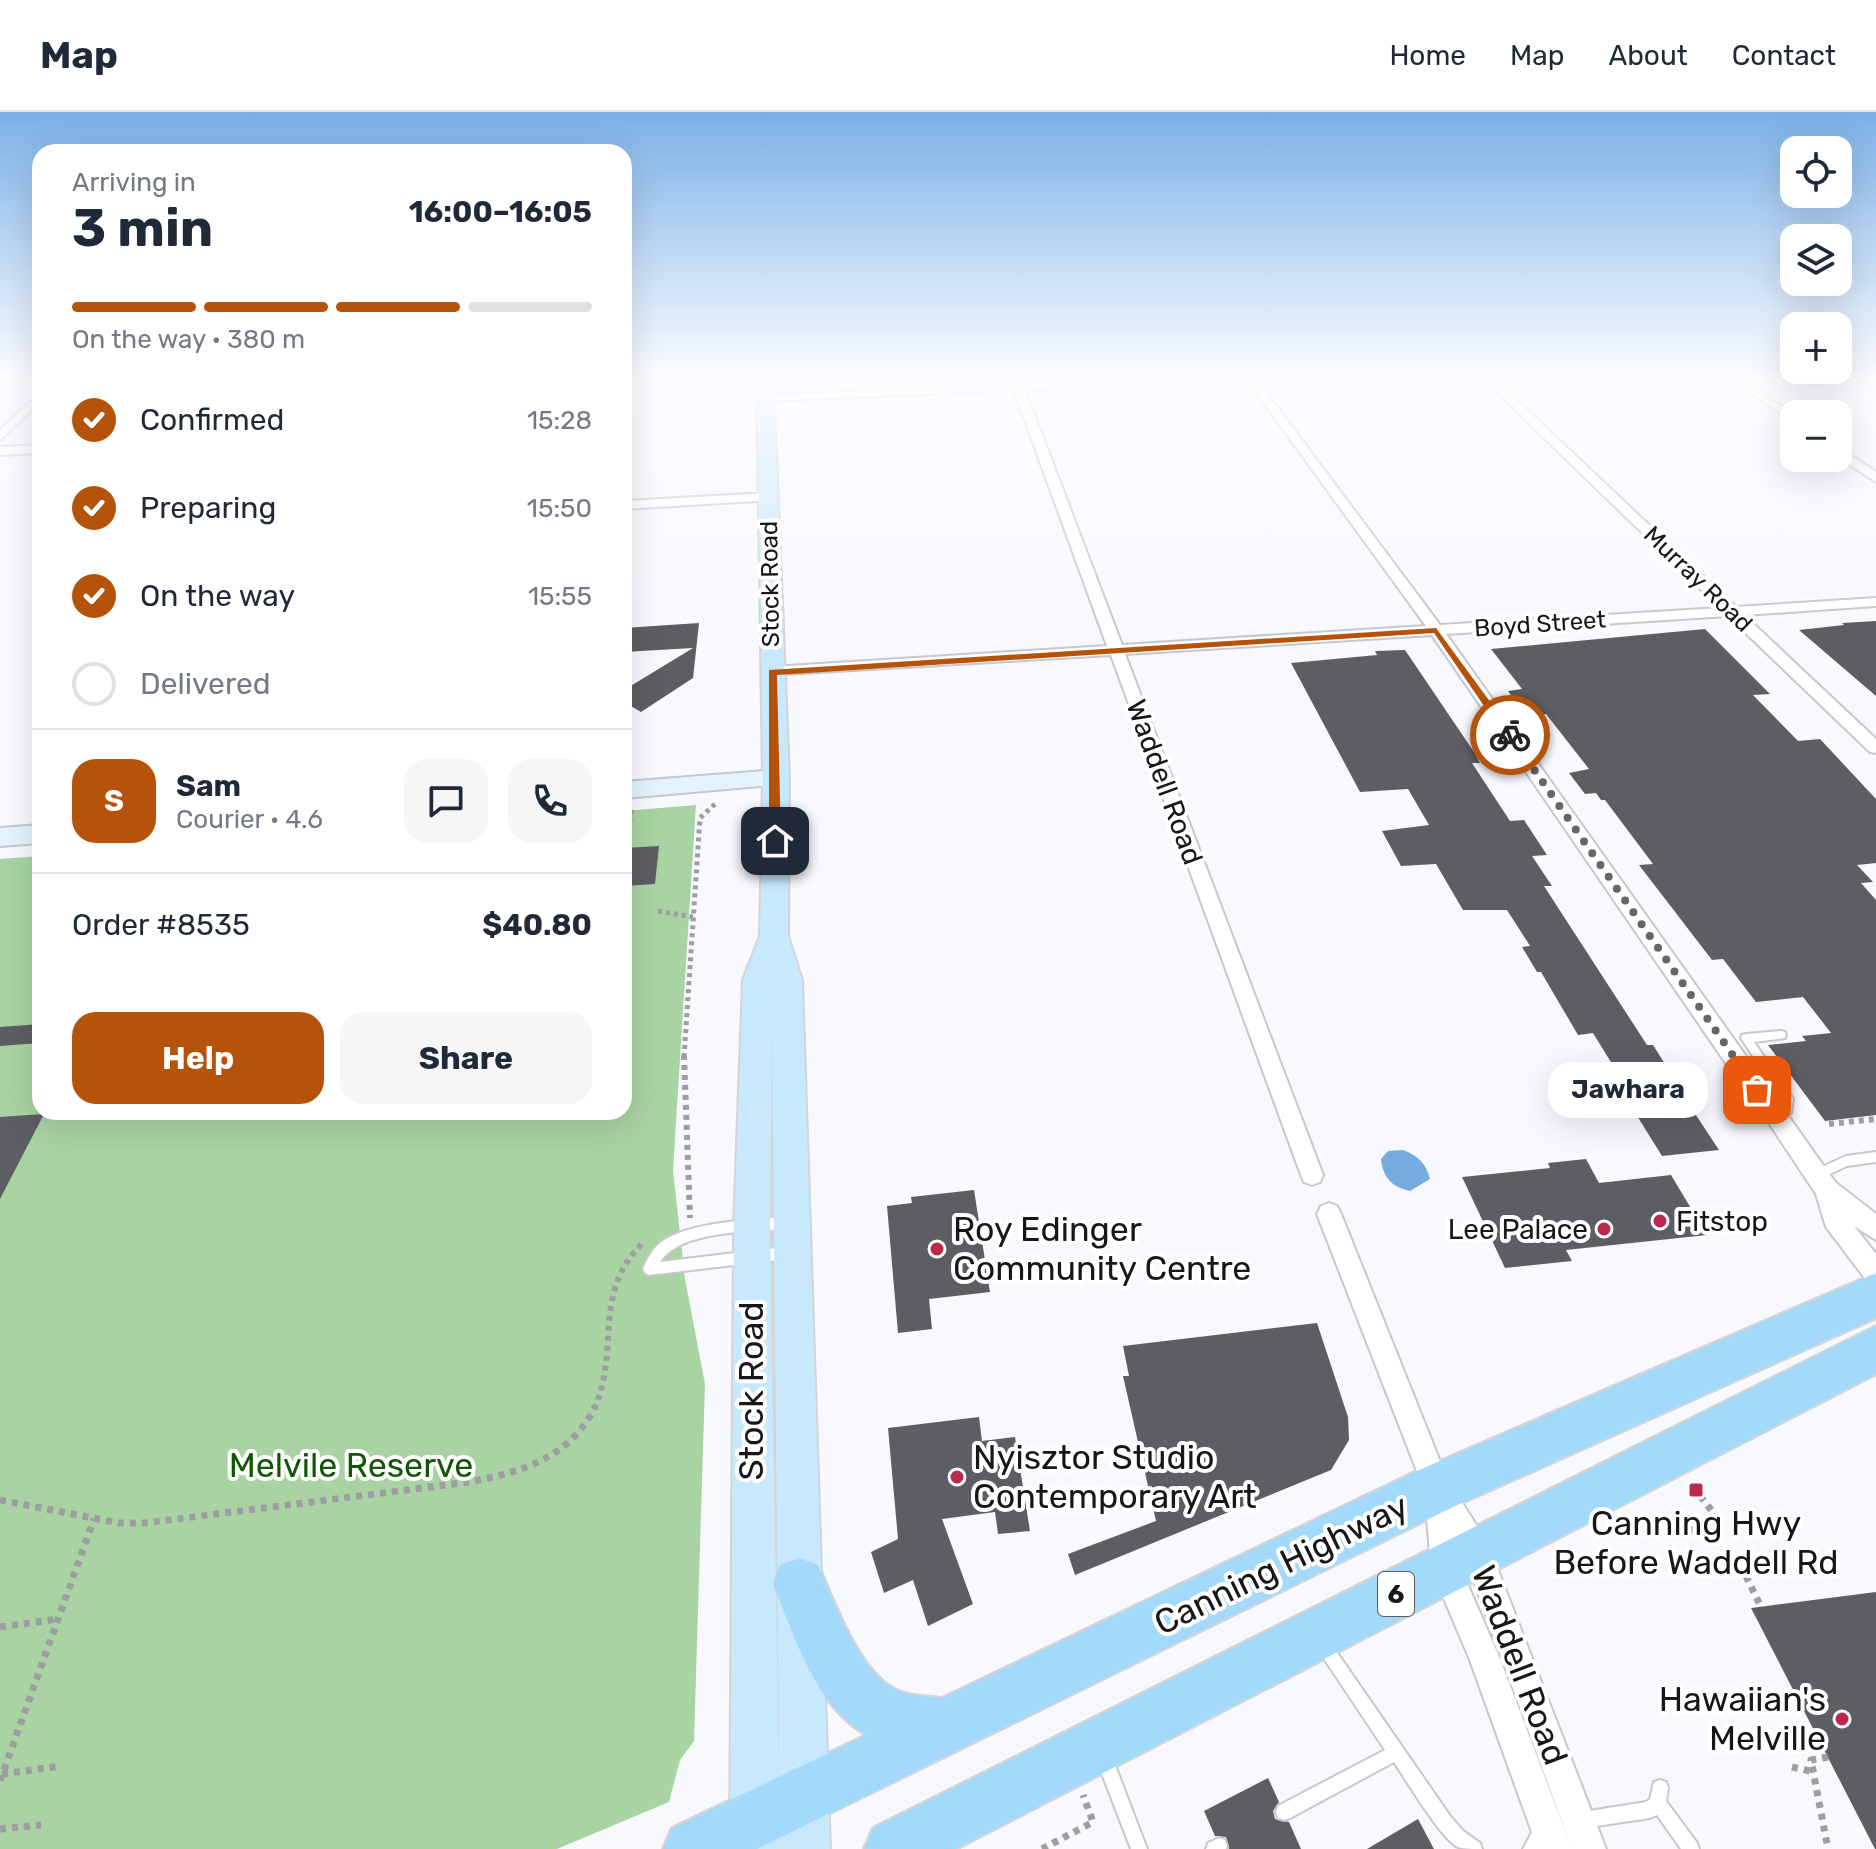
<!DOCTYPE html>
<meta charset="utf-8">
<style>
:root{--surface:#fff;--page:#f6f6f7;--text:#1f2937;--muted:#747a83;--line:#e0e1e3;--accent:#b45309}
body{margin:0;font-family:Rubik,sans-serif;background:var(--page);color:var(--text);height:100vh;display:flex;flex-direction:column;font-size:30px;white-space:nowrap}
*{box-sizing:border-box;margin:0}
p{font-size:26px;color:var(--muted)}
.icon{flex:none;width:44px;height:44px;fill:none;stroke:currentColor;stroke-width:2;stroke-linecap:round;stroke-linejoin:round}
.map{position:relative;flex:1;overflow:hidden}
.details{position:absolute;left:32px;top:32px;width:600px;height:976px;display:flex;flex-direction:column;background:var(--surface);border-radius:24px;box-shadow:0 8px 32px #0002}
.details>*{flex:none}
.controls{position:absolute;left:1780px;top:24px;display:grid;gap:16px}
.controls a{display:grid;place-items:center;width:72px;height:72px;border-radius:16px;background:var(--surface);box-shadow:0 8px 32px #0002;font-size:40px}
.pin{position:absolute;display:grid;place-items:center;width:68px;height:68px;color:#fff;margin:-34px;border-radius:16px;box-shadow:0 4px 12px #0006}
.courier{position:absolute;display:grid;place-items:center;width:80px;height:80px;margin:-40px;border:6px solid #b45309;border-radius:50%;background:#fff;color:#222;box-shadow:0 2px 10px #0007}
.bubble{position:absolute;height:56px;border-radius:24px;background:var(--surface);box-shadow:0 8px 32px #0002;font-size:26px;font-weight:700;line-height:56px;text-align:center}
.head em{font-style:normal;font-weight:700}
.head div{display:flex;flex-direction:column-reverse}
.head{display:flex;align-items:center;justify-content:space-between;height:136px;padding:0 40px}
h1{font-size:52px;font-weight:700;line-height:60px}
.bar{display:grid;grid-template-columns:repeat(4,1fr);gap:12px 8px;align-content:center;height:96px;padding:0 40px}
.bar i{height:10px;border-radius:6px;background:var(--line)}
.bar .on{background:var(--accent)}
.bar p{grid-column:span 4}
.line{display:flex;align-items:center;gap:20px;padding:0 40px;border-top:2px solid var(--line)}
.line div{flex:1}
.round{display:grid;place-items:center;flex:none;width:84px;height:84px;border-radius:24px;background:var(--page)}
ol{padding:0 40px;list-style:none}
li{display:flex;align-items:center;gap:24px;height:88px}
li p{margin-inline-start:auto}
li .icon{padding:8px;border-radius:50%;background:var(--accent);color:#fff;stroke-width:4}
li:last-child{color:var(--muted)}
li i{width:44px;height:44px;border:4px solid var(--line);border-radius:50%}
.action{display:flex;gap:16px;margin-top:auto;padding:16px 40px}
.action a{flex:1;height:92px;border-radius:24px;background:var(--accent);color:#fff;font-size:32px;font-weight:700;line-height:92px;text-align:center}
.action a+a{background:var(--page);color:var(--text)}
header{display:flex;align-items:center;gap:48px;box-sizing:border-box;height:112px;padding:0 40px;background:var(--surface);border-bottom:2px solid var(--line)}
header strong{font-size:38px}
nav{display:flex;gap:44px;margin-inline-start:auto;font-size:28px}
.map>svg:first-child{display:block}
</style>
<header>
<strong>Map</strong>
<nav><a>Home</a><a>Map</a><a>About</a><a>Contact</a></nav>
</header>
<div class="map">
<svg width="1876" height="1737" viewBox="0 0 1876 1737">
<rect width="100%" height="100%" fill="#f8f9fe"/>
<path fill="#a9d3a2" d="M696,693L673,1058L685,1167L705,1272L694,1629L680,1648L669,1690L557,1737H0V747L40,744V1000H624V699Z"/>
<path fill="#76abe2" d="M1403,1038C1418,1044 1426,1051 1430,1067L1410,1079C1392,1075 1383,1066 1381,1047L1388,1039Z"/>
<path fill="#5d5e63" d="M1876,509V584L1799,518L1844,513L1842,511Z
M699,511L693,566L641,600L624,590V578L693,536L624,540V516Z
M1705,517L1770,582L1753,583L1798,629L1820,627L1876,687V751L1857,753L1873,770L1861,771L1876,788V1003L1825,1009L1768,933L1806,929L1802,924L1831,921L1803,885L1756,890L1723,847L1712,848L1639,753L1653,752L1605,688H1601L1596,681L1585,682L1569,661L1589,657L1546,602L1536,603L1532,597L1522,598L1508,579L1522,577L1491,537Z
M1405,538L1474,640L1480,651H1472L1510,709L1524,708L1547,743L1532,744L1552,774H1544L1647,933H1653L1665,952H1657L1684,994H1690L1719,1038L1662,1044L1634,999H1641L1593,921L1578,923L1541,860H1537L1522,835L1530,834L1507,798H1463L1436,752L1401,754L1382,719L1429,713L1408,677L1360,680L1291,551L1377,543L1375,539Z
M659,734L655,772L624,774V736Z
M40,912V931L0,934V915Z
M44,1002L0,1087V1005Z
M1586,1047L1599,1071L1671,1063L1707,1123L1566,1138L1572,1149L1505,1156L1462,1065L1550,1056L1548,1051Z
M974,1078L990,1180L929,1187L932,1217L898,1221L887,1094L912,1091L911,1085Z
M1317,1211L1348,1305L1349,1328L1331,1358L1075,1463L1068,1442L1156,1409L1123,1264H1129L1123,1234Z
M979,1305L982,1329L1015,1325L1030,1419L998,1422L995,1400L942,1407L973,1492L928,1514L913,1468L884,1481L871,1440L898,1427L888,1316Z
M1876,1480V1737H1875L1751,1496Z
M1268,1666L1279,1690L1273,1699L1275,1707L1289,1710L1301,1737H1229L1226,1725L1215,1724L1204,1699Z
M1418,1707L1434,1737H1367Z"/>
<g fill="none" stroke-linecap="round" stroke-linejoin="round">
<defs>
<path id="lane" d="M1781,919L1785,920L1786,923L1785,926L1754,930L1793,987L1791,1001L1776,1010L1772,1008L1770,1005L1772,1002L1782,995V988L1741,926L1742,923L1746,922Z
M1876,1040V1050L1847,1054L1817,1068L1813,1067L1811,1063L1813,1059L1846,1044Z
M784,1105L788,1107L790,1111L788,1115L784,1117C749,1120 681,1118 660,1150L786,1135L790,1137L792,1141L790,1145L786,1147L649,1163L645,1161L643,1157C646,1150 650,1141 656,1135C679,1110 751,1108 784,1105Z
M1324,1526L1329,1529L1450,1704L1463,1719L1480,1731L1482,1737C1475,1737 1464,1737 1458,1735C1442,1728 1406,1668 1394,1650L1290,1706L1284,1708L1278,1706L1276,1700L1278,1694L1385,1638L1319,1539L1316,1534L1319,1529Z
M1104,1638L1110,1640L1147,1737H1131L1096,1646L1098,1640Z
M1660,1668L1666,1670L1668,1676L1666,1689L1697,1731L1699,1737H1681L1657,1703L1650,1706L1583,1716L1577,1714L1575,1708L1577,1702L1583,1700L1646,1690L1650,1687L1654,1670Z
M1542,1711L1548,1713L1550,1719L1540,1737H1523L1536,1713Z
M1219,1726L1225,1728L1227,1734L1226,1737H1206L1208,1731Z"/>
<path id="street" d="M1195,264H1274L1257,268L1440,513L1720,496L1480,264H1491L1736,495L1876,486V494L1744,503L1876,627V641L1870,640L1728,504L1446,522L1765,971L1768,978L1765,985L1757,987L1749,985L1432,523L1125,542L1323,1063L1320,1070L1312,1073L1304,1070L1301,1063L1111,543L767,563V557L772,555L1107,534L1014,278L766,289L762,288V284ZM1247,268L1426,514L1122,533L1025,278Z
M1727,264H1739L1794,303V311Z
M40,281V290L0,328V318Z
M40,333V341L0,343V335Z
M1838,335L1876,360V370L1838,345Z
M769,381L775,385L773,388L624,397V389Z
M1776,995L1784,998L1835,1070L1876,1102V1128L1854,1114L1876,1142V1173L1867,1169L1826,1115L1816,1082L1765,1005L1768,998Z
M1329,1091L1337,1094L1341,1102L1447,1367L1487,1430L1606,1737H1572L1466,1448L1458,1436L1460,1455L1500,1547L1572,1737H1538L1470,1548L1431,1456L1425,1380L1317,1102L1321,1094Z"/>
<path id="secondary" d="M776,658L784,660L788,666L784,672L624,686V670Z
M40,713V731L0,734V716Z"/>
<path id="primary" d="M757,264H773L789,666L788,824L802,868L830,1737H730L734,1114L743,868L760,824L763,666ZM772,913L780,1730L770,1114Z"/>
<path id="highway" d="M1876,1161V1206L1455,1394L757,1737H663L672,1716L866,1623C814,1592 795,1525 773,1472L780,1453L799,1446L818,1453C834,1488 860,1564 899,1579C912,1585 929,1584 942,1586L1419,1358Z
M1876,1214V1262L956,1737H864L873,1716Z"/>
</defs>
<use href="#lane" stroke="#c7c8ce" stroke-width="4"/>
<use href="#street" stroke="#c7c8ce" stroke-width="4"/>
<use href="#secondary" stroke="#c7c8ce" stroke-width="4"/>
<use href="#primary" stroke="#d5d5d6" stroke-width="4"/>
<use href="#highway" stroke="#d5d5d6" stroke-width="4"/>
<path stroke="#9d9ea2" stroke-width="5" stroke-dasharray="4 4" stroke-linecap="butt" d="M625,733L632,697
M658,799L693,805
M684,945L700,706L715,692"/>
<path stroke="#9d9ea2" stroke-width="6" stroke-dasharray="5 5" stroke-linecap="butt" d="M684,943L690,1106
M1829,1012L1876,1007
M594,1297C621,1239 591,1182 642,1132"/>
<path stroke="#9d9ea2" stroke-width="7" stroke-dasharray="6 6" stroke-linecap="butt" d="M1700,1384L1716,1404L1703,1411L1714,1425
M0,1388L119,1411H145L462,1371C516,1362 569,1348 595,1295
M1674,1397L1691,1418L1703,1411
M1746,1464L1761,1495
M0,1515L58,1507
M1828,1645L1811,1648L1828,1737
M1792,1655L1814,1660
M2,1662L60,1654
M0,1669L94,1407
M0,1717L41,1713
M1042,1737L1093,1710L1083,1683"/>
<use href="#lane" fill="#fff" fill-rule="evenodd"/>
<use href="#street" fill="#fff" fill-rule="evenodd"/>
<use href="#secondary" fill="#e3f4fe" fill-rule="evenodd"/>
<use href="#primary" fill="#c8e8fd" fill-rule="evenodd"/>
<use href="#highway" fill="#a3d9fb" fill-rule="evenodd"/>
</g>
<linearGradient id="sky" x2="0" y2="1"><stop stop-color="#7ab0e6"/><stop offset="0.52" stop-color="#fcfcff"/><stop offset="1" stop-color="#fcfcff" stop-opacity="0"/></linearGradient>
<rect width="1876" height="507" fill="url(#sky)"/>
<path fill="#b45309" d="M1436,516L1513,621V626H1506L1434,521L777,563L781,729L775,733L769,729V558Z"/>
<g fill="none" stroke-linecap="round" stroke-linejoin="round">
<path stroke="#66666a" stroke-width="8" stroke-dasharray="0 14.4" d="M1510,623L1757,978"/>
</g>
<g fill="#ba294b" stroke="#fff" stroke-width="3">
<circle cx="1660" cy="1109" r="8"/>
<circle cx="1604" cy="1117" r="8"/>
<circle cx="937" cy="1137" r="8"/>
<circle cx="957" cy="1365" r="8"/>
<rect x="1688" y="1370" width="16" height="16" rx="4"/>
<circle cx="1842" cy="1607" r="8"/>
</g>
<g text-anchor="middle" stroke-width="8" stroke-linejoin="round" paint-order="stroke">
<g font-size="24" fill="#17171a" stroke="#fff">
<text transform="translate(1698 467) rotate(44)" y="8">Murray Road</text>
<text transform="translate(770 472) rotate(-91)" y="8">Stock Road</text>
<text transform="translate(1540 512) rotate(-4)" y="8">Boyd Street</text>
</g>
<rect fill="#fff" stroke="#5d5d5f" stroke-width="2" x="1378" y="1460" width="36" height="44" rx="6"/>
<g font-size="26" font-weight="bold" fill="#17171a">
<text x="1396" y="1491">6</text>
</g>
<g font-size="28" fill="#17171a" stroke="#fff">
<text transform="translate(1165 670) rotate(70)" y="10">Waddell Road</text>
</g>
<g font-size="28" fill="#17171a" stroke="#fff" text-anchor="start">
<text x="1676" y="1119">Fitstop</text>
<text x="1588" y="1127" text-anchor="end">Lee Palace</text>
</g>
<g font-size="34" fill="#17171a" stroke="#fff" text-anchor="start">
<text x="953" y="1129">Roy Edinger<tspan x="953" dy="39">Community Centre</tspan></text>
<text x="973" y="1357">Nyisztor Studio<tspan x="973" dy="39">Contemporary Art</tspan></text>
<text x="1696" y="1423" text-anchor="middle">Canning Hwy<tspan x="1696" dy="39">Before Waddell Rd</tspan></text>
<text x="1826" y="1599" text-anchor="end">Hawaiian's<tspan x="1826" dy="39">Melville</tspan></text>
</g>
<g font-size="34" fill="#17171a" stroke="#fff">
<text transform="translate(751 1279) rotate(-90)" y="12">Stock Road</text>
<text transform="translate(1281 1452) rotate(-26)" y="12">Canning Highway</text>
<text transform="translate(1520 1553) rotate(69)" y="12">Waddell Road</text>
</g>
<g font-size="34" fill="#115604" stroke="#fff">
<text x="351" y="1365">Melvile Reserve</text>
</g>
</g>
</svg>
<div class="controls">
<a><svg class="icon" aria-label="locate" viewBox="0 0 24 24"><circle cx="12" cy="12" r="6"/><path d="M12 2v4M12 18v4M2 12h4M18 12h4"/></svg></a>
<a><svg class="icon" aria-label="layers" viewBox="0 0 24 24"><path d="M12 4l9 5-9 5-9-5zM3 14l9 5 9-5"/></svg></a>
<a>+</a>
<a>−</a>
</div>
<div class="pin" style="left:1757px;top:978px;background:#ea580c"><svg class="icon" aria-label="bag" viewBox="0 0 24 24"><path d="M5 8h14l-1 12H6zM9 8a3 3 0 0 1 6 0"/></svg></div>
<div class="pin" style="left:775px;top:729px;background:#1f2937"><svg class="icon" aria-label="home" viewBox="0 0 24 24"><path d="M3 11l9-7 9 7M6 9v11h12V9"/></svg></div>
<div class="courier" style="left:1510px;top:623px"><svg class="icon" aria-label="bike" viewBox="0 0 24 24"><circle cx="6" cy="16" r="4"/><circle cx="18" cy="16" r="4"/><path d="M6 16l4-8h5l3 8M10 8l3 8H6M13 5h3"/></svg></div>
<div class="bubble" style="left:1548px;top:950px;width:160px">Jawhara</div>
<section class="details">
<div class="head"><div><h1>3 min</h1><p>Arriving in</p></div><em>16:00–16:05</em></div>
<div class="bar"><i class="on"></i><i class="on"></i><i class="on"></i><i></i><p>On the way · 380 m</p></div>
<ol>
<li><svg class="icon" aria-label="check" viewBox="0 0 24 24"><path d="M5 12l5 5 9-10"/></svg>Confirmed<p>15:28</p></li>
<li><svg class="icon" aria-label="check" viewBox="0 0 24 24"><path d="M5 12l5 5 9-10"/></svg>Preparing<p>15:50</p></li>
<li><svg class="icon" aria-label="check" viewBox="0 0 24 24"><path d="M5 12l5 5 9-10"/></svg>On the way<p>15:55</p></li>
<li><i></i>Delivered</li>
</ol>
<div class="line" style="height:144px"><b class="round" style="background:var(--accent);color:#fff">S</b><div><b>Sam</b><p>Courier · 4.6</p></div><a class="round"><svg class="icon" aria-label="chat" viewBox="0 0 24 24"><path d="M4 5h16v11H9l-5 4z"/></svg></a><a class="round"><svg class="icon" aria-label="phone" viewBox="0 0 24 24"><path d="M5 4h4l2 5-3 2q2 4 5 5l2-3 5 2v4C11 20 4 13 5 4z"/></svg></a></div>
<div class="line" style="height:104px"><div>Order #8535</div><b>$40.80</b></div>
<div class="action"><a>Help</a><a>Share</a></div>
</section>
</div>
